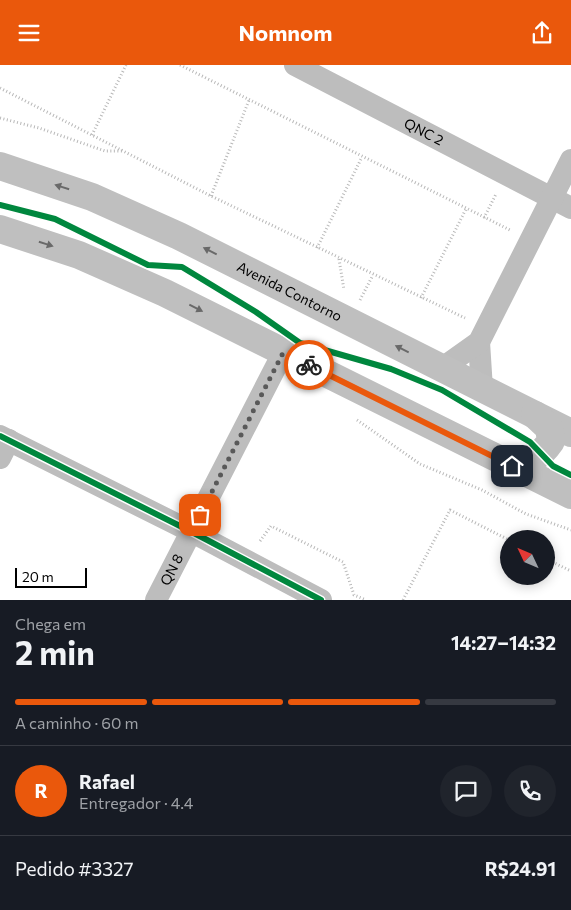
<!DOCTYPE html>
<html lang="pt">
<meta charset="utf-8">
<style>
:root{--surface:#171b24;--page:#20242c;--text:#f1f3f6;--muted:#9ea1a6;--line:#363941;--accent:#ea580c}
body{margin:0;font-family:Commissioner,sans-serif;background:var(--page);color:var(--text);height:100vh;display:flex;flex-direction:column;font-size:19px;white-space:nowrap}
*{box-sizing:border-box;margin:0}
p{font-size:16px;color:var(--muted)}
.icon{flex:none;width:28px;height:28px;fill:none;stroke:currentColor;stroke-width:2;stroke-linecap:round;stroke-linejoin:round}
.map{position:relative;height:535px;overflow:hidden}
.panel{display:flex;flex-direction:column;background:var(--surface);flex:1}
.panel>*{flex:none}
.needle{width:32px;rotate:314deg}
.controls{position:absolute;left:500px;top:465px;display:grid;gap:10px}
.controls a{display:grid;place-items:center;width:55px;height:55px;border-radius:50%;background:var(--surface);box-shadow:0 2px 12px #0003;font-size:25px}
.scale{position:absolute;left:15px;bottom:12px;width:72px;box-sizing:border-box;padding-left:5px;border:2px solid #000;border-top:0;font-size:14px;line-height:18px;white-space:nowrap;color:#000;-webkit-text-stroke:4px #fff;paint-order:stroke}
.pin{position:absolute;display:grid;place-items:center;width:42px;height:42px;color:#fff;margin:-21px;border-radius:10px;box-shadow:0 2px 8px #0006}
.courier{position:absolute;display:grid;place-items:center;width:50px;height:50px;margin:-25px;border:4px solid #ea580c;border-radius:50%;background:#fff;color:#222;box-shadow:0 1px 6px #0007}
.head em{font-style:normal;font-weight:700}
.head div{display:flex;flex-direction:column-reverse}
.head{display:flex;align-items:center;justify-content:space-between;height:85px;padding:0 15px}
h1{font-size:32px;font-weight:700;line-height:38px}
.bar{display:grid;grid-template-columns:repeat(4,1fr);gap:8px 5px;align-content:center;height:60px;padding:0 15px}
.bar i{height:6px;border-radius:4px;background:var(--line)}
.bar .active{background:var(--accent)}
.bar p{grid-column:span 4}
.line{display:flex;align-items:center;gap:12px;padding:0 15px;border-top:1px solid var(--line)}
.line div{flex:1}
.round{display:grid;place-items:center;flex:none;width:52px;height:52px;border-radius:26px;background:var(--page)}
header{display:flex;justify-content:space-between;align-items:center;height:65px;padding:0 15px;background:var(--accent);color:#fff;font-size:22px;font-weight:700}
.map>svg:first-child{display:block}
</style>
<header><svg class="icon" aria-label="menu" viewBox="0 0 24 24"><path d="M4 6h16M4 12h16M4 18h16"/></svg>Nomnom<svg class="icon" aria-label="share" viewBox="0 0 24 24"><path d="M12 15V3M7 8l5-5 5 5M5 13v7h14v-7"/></svg></header>
<div class="map">
<svg width="571" height="535" viewBox="0 0 571 535">
<rect width="100%" height="100%" fill="#fff"/>
<g fill="none" stroke-linecap="round" stroke-linejoin="round">
<path stroke="#b8b8b8" stroke-width="3" stroke-dasharray="1 2.5" stroke-linecap="butt" d="M180,0L510,165
M0,23L211,131L465,253
M0,53L39,63L105,86H122
M92,70L126,0
M211,131L249,35
M484,153L496,129
M317,183L362,92
M339,194L344,225
M421,233L466,144
M360,235L373,210
M357,355L420,399L482,425L526,449L571,465
M260,476L271,461L343,497L354,530L366,535
M546,494L571,506
M403,535L450,445L509,475"/>
<g stroke="#bdbdbd" stroke-width="22">
<path id="s1" d="M295,0L571,143"/>
<path d="M479,277L482,324"/>
<path d="M441,304L479,277L571,95"/>
<path d="M0,371L192,467L321,535"/>
<path d="M0,393L9,375"/>
<path id="s2" d="M156,535L283,288"/>
</g>
<g stroke="#bfbfbf" stroke-width="28">
<path id="s3" d="M0,101L92,132L179,171L571,368"/>
<path d="M0,164L79,190L165,228L571,430"/>
<path d="M512,401C530,397 540,392 551,376L549,363L535,350"/>
</g>
<defs>
<path id="cycleway" d="M0,140L55,154L148,200L182,202L256,247L300,278L391,304L442,325L530,377L553,401L571,410
M0,371L192,467L321,535"/>
</defs>
<use href="#cycleway" stroke="#fff" stroke-width="9"/>
<use href="#cycleway" stroke="#00873e" stroke-width="6"/>
</g>
<defs><path id="oneway-solid" d="M-6-.8H1V-3.2L6.5 0L1 3.2V.8H-6Z" transform="scale(1.25)"/></defs>
<g fill="#696969">
<use href="#oneway-solid" transform="translate(62 122) rotate(-162)"/>
<use href="#oneway-solid" transform="translate(46 179) rotate(18)"/>
<use href="#oneway-solid" transform="translate(210 186) rotate(-153)"/>
<use href="#oneway-solid" transform="translate(196 243) rotate(27)"/>
<use href="#oneway-solid" transform="translate(402 284) rotate(-153)"/>
</g>
<g fill="none" stroke-linecap="round" stroke-linejoin="round">
<path stroke="#595959" stroke-width="5" stroke-dasharray="0 9" d="M200,450L283,288L309,300"/>
<path stroke="#ea580c" stroke-width="6" d="M309,300L512,401"/>
</g>
<g text-anchor="middle" stroke-width="4" stroke-linejoin="round" paint-order="stroke">
<g font-size="14" fill="#000" stroke="#fff">
<text dy="5" stroke="none"><textPath href="#s1" startOffset="145">QNC 2</textPath></text>
<text dy="5" stroke="none"><textPath href="#s3" startOffset="316">Avenida Contorno</textPath></text>
<text dy="5" stroke="none"><textPath href="#s2" startOffset="34">QN 8</textPath></text>
</g>
</g>
</svg>
<div class="controls">
<a><svg class="needle" viewBox="-14 -14 28 28"><path d="M0-13l5 13h-10z" fill="#e53935"/><path d="M0 13l5-13h-10z" fill="#9ea1a6"/></svg></a>
</div>
<div class="scale">20 m</div>
<div class="pin" style="left:200px;top:450px;background:#ea580c"><svg class="icon" aria-label="bag" viewBox="0 0 24 24"><path d="M5 8h14l-1 12H6zM9 8a3 3 0 0 1 6 0"/></svg></div>
<div class="pin" style="left:512px;top:401px;background:#1f2937"><svg class="icon" aria-label="home" viewBox="0 0 24 24"><path d="M3 11l9-7 9 7M6 9v11h12V9"/></svg></div>
<div class="courier" style="left:309px;top:300px"><svg class="icon" aria-label="bike" viewBox="0 0 24 24"><circle cx="6" cy="16" r="4"/><circle cx="18" cy="16" r="4"/><path d="M6 16l4-8h5l3 8M10 8l3 8H6M13 5h3"/></svg></div>
</div>
<section class="panel">
<div class="head"><div><h1>2 min</h1><p>Chega em</p></div><em>14:27–14:32</em></div>
<div class="bar"><i class="active"></i><i class="active"></i><i class="active"></i><i></i><p>A caminho · 60 m</p></div>
<div class="line" style="height:90px"><b class="round" style="background:var(--accent);color:#fff">R</b><div><b>Rafael</b><p>Entregador · 4.4</p></div><a class="round"><svg class="icon" aria-label="chat" viewBox="0 0 24 24"><path d="M4 5h16v11H9l-5 4z"/></svg></a><a class="round"><svg class="icon" aria-label="phone" viewBox="0 0 24 24"><path d="M5 4h4l2 5-3 2q2 4 5 5l2-3 5 2v4C11 20 4 13 5 4z"/></svg></a></div>
<div class="line" style="height:65px"><div>Pedido #3327</div><b>R$24.91</b></div>
</section>
